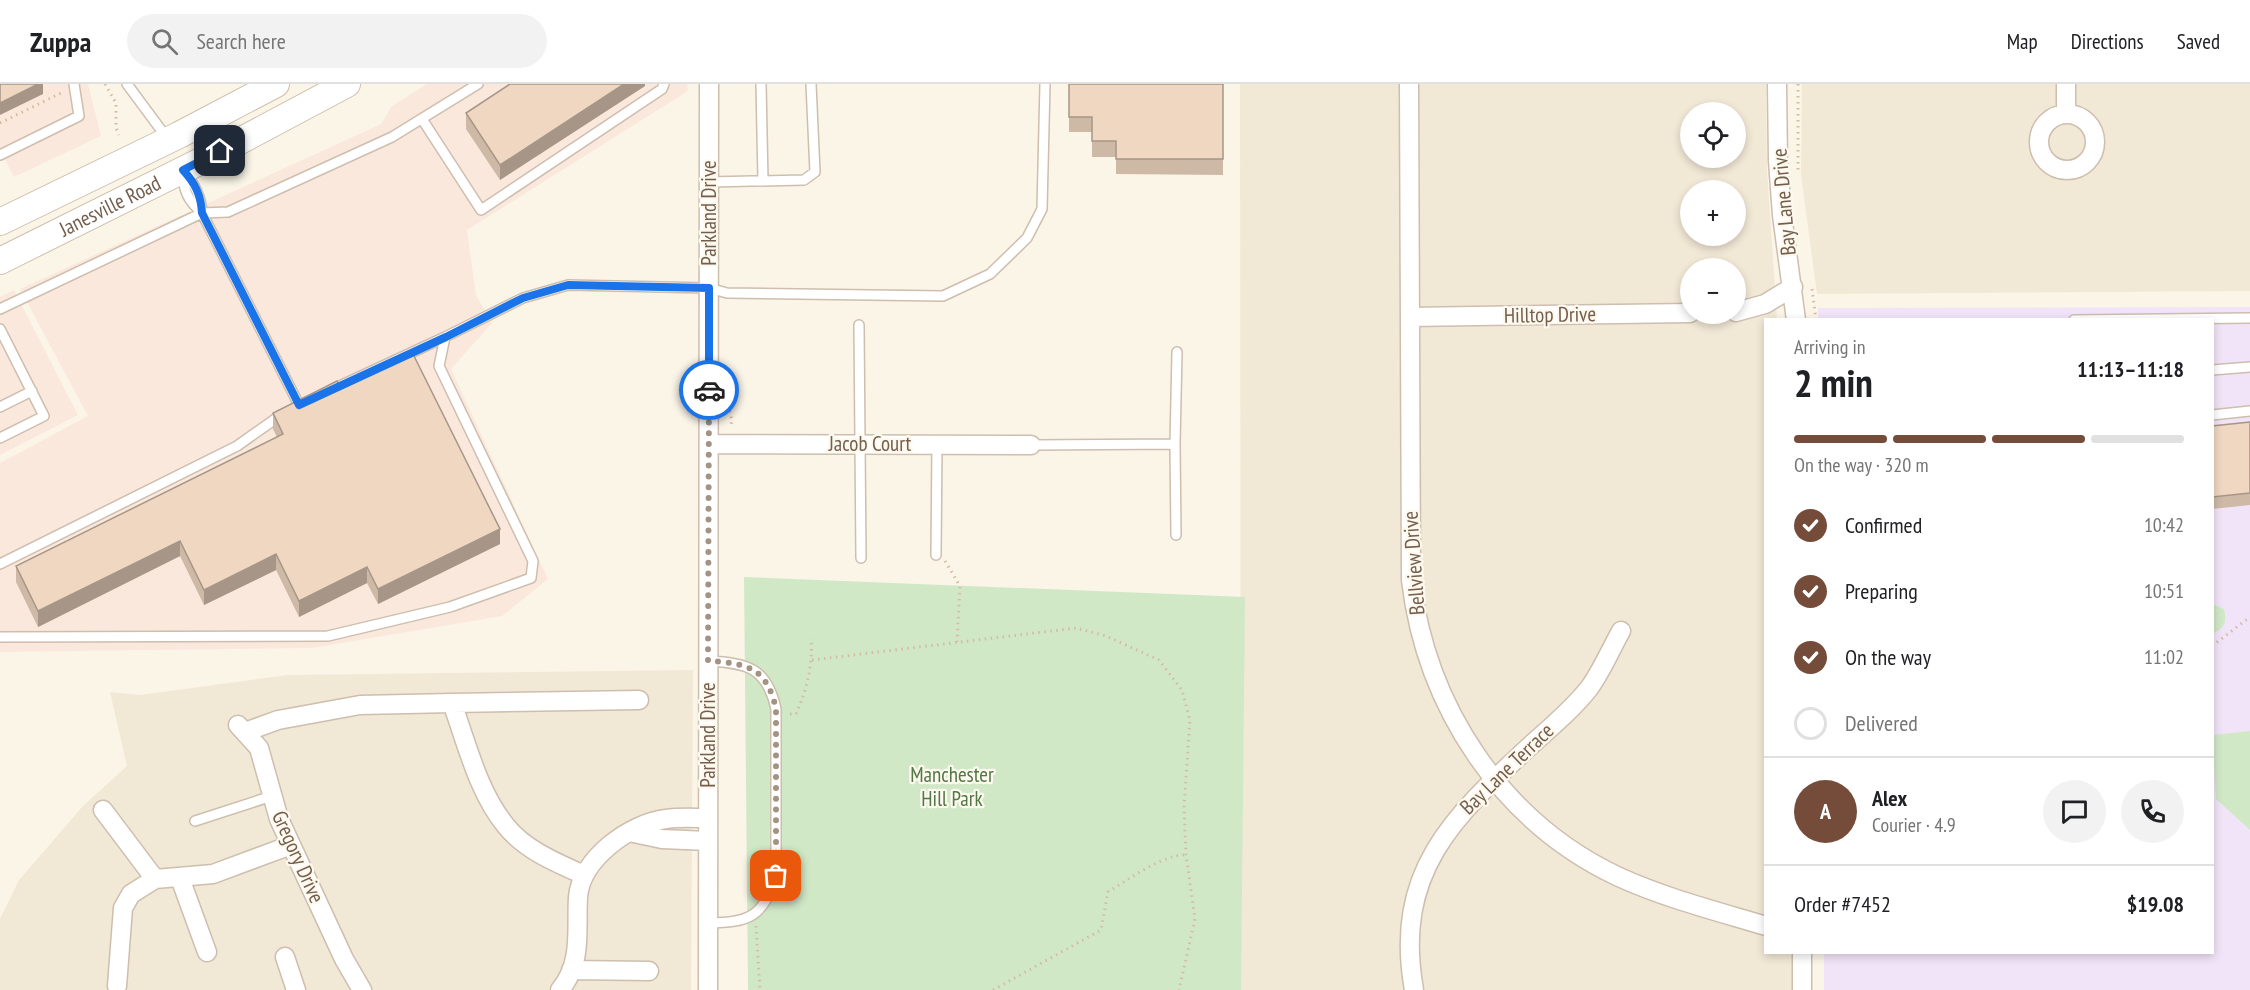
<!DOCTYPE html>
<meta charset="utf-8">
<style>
:root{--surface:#fff;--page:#f2f2f2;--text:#202124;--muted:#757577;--line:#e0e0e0;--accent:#754b3a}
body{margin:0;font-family:"PT Sans Narrow",sans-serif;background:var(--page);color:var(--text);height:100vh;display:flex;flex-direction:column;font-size:22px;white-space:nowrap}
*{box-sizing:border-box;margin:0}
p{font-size:20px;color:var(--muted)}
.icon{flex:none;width:33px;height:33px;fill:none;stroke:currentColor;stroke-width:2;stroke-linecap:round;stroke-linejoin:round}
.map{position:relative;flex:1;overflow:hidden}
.sheet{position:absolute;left:1764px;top:234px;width:450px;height:636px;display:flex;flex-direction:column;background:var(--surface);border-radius:0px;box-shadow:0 3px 9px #0003}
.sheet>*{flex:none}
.buttons{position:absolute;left:1680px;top:18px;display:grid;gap:12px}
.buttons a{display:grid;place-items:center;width:66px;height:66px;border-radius:50%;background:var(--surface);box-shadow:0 3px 9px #0003;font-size:30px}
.pin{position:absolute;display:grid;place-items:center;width:51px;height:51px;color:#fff;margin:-26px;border-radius:12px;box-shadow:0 3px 9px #0006}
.courier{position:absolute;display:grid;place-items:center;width:60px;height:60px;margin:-30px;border:4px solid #1a73e8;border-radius:50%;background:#fff;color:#222;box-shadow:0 2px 8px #0007}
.head em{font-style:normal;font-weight:800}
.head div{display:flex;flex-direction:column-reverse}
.head{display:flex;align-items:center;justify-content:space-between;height:102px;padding:0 30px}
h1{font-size:39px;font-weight:800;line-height:45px}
.bar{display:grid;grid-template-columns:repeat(4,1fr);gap:9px 6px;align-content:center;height:72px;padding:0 30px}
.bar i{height:8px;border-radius:4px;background:var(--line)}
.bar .active{background:var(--accent)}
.bar p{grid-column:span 4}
.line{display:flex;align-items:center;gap:15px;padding:0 30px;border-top:2px solid var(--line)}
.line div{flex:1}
.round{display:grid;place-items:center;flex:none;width:63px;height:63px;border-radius:32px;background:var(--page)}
ol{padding:0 30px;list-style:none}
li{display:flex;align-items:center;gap:18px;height:66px}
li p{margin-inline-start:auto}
li .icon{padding:6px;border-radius:50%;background:var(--accent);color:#fff;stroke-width:4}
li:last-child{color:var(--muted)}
li i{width:33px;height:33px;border:3px solid var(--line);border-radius:50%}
header{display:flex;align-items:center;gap:36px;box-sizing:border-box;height:84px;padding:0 30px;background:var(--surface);border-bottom:2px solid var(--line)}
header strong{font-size:28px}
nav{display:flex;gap:33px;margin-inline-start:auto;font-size:21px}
.search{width:420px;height:54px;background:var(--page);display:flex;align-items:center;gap:15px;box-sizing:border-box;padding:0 21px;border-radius:33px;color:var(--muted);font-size:22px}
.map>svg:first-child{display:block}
</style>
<header>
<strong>Zuppa</strong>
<div class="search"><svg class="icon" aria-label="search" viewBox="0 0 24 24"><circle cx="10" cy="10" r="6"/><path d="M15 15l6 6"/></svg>Search here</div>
<nav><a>Map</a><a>Directions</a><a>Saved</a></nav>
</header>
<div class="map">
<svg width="2250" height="906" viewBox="0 0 2250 906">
<rect width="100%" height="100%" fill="#fbf5e8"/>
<path fill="#f2e8d6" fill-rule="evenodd" d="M1240,0H1766L1767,86L1777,235L1766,236V868L1792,869L1793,906H1241ZM1690,28H1736V74H1690ZM1690,106H1736V152H1690ZM1690,184H1736V230H1690Z
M1802,0H2250V207L1817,210L1801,91Z
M693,586L691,906H0V835L19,796L83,722L127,682L110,608L140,611L288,591Z"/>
<path fill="#fbe8dc" d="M0,0H88L101,52L14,93L0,66Z
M427,0H687L688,7L467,146L476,211L492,239L451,285L548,495L502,532L312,564L0,568V379L88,332L20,205L381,40L392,22Z
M14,206L78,331L0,371V213Z"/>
<path fill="#f2e4f8" d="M2250,223V906H1824V869L2212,868V236H1818V224Z"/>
<path fill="#d1e8c7" d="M744,493L1245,513L1241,906H748Z
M2213,520L2224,525C2227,539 2225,543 2213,550Z
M2250,647V746L2216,715L2212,651Z"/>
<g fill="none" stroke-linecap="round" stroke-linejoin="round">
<defs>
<path id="lane" d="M127,0L167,54
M761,0L763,97
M422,35L481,126L662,5L664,0
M0,71L79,32L74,0
M184,88C195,100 201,112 202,129L299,321
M183,90C183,108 190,118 202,129
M709,98L804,96L815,88L811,0
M0,225L202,129L228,128L392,53L478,0
M2074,236L2250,234
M859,241L861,474
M0,245L44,332L0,354
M2212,286L2250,283
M331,306L445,253
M0,323L32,307
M2212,331L2250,327
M1175,360L1176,451
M1031,361L1175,360L1177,268
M936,471L937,360
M0,480L237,362L281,331
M0,553L328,552L450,523L531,494L533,477L439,282L445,253L523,214L568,201L709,204L727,209L943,212L990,190L1027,154L1042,125L1045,0
M195,737L272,712
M708,839C750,838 762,834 776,792V625C767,584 748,579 708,577"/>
<path id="street" d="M1409,0L1411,496C1426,622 1501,738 1619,793C1665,814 1716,827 1766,842
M1777,0L1778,77L1782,131L1796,236
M2066,29V0
M2039 58a28 28 0 1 1 56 0a28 28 0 1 1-56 0Z
M1736,228L1765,220L1793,203
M1410,233L1690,229
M709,360L1031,361
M238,641L259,664L279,735L344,875L362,906
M245,648L278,636L360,621L452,619
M103,726L155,795
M629,748L662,755L708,757
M584,791C557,779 525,766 506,742C478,708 467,660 452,619L639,616
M180,794L207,868
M285,873L296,906
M571,886L649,887
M117,902L123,824L131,810L155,795L213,790L291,761
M560,906C583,878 576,846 578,813C581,775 630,739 666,735C679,733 694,734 707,734
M708,906L709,0
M1414,906C1393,788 1453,733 1531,661C1551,643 1574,624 1590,603C1602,586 1611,565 1621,547
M1802,906V868"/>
<g id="secondary">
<path d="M0,138L179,51L276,0"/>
<path id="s1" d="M0,177L223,66L347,0"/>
</g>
</defs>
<use href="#lane" stroke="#cdbeae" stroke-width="12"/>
<use href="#street" stroke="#cdbeae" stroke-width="21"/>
<use href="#secondary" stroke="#cfbfac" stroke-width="28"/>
<path stroke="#d4bba4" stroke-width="3" stroke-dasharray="1.5 4.5" stroke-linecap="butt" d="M105,0L116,19V44L119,51
M1798,0V88
M0,39L63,8
M1812,205L1816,236
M728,321L732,337L730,344
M945,477L960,502L957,558
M2212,562L2250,533
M812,576L1076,544L1106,552L1159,576L1182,606L1190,636L1184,723L1186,771L1195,835L1179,906
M790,630H796C807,604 813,582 811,554
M756,842L760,906
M993,906L1101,846L1108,808C1128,796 1163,770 1186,771"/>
<use href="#lane" stroke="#fff" stroke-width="9"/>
<use href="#street" stroke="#fff" stroke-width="18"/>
<use href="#secondary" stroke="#fff" stroke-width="26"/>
</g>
<path fill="#ceb9a6" d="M645,0V2L500,96L466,45V29Z
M1069,0H1223V91L1116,90V73H1092V48H1069Z
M341,305L500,460L378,520L367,499L299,533L276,486L204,521L180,472L38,543L16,498V482L277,353L273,345V329Z
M2250,338V421L2212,425V342Z"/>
<path fill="#a79687" d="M38,0H43V10L0,31V19Z
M624,0H645V2L500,96V81Z
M500,445V460L378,520V505Z
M180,457V472L38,543V527Z
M276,470V486L204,521V506Z
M367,483V499L299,533V517Z"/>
<path fill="#efd7c1" stroke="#a79687" stroke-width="1.5" d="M0,0H38L0,19Z
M510,0H624L500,81L466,29Z
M1069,0H1223V75H1116V57H1092V33H1069Z
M413,270L500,445L378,505L367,483L299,517L276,470L204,506L180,457L38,527L16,482L283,350L273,329L337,297L341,305Z
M2250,338V409L2212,413V342Z"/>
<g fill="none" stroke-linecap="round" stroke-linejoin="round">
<path stroke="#a39383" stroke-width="6" stroke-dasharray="0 10.8" d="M709,306L708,577C748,579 767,584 776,625V792"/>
<path stroke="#1a73e8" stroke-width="8" d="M220,67L183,86C195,99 201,111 202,129L299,321L446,253L523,214L568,201L709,204V306"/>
</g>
<g text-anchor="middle" stroke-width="4.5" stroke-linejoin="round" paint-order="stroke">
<g font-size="21" fill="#745e4d" stroke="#fef9ee">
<text transform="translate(1784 118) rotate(-95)" y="7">Bay Lane Drive</text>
<text dy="7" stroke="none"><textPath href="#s1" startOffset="123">Janesville Road</textPath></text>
<text transform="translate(709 129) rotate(-90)" y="7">Parkland Drive</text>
<text transform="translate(1550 231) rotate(-1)" y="7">Hilltop Drive</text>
<text x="870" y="367">Jacob Court</text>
<text transform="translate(1414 479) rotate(-94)" y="7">Bellview Drive</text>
<text transform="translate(708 651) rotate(-90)" y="7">Parkland Drive</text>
<text transform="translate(1507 685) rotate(-44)" y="7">Bay Lane Terrace</text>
<text transform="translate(298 773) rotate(66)" y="7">Gregory Drive</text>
</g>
<g font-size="21" fill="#517846" stroke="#fef9ee">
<text x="952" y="698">Manchester<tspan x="952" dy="24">Hill Park</tspan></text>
</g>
</g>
</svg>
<div class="buttons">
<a><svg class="icon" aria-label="locate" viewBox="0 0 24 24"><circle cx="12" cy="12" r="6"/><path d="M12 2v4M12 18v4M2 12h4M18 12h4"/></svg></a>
<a>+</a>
<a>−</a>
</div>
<div class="pin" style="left:776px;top:792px;background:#ea580c"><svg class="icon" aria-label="bag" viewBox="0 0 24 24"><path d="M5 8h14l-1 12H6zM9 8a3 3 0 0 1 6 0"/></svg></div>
<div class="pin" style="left:220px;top:67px;background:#1f2937"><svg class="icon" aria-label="home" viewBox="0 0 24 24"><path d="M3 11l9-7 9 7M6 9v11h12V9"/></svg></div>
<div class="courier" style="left:709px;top:306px"><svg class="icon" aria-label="car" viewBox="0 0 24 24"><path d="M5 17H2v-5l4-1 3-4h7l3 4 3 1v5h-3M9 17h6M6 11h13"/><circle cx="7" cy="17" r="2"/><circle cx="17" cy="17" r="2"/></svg></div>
<section class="sheet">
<div class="head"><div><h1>2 min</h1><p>Arriving in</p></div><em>11:13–11:18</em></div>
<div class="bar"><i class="active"></i><i class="active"></i><i class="active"></i><i></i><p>On the way · 320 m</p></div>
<ol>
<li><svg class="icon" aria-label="check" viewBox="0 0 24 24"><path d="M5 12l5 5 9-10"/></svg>Confirmed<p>10:42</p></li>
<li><svg class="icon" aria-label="check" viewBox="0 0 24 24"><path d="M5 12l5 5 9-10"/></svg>Preparing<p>10:51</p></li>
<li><svg class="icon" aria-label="check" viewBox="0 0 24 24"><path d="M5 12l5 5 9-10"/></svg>On the way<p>11:02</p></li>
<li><i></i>Delivered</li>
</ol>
<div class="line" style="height:108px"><b class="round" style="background:var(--accent);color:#fff">A</b><div><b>Alex</b><p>Courier · 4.9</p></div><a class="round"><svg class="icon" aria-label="chat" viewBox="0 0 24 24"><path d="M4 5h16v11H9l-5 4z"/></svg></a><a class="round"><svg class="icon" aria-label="phone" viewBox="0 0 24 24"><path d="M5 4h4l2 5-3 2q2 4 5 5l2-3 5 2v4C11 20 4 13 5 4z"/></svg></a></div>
<div class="line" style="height:78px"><div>Order #7452</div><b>$19.08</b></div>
</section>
</div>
